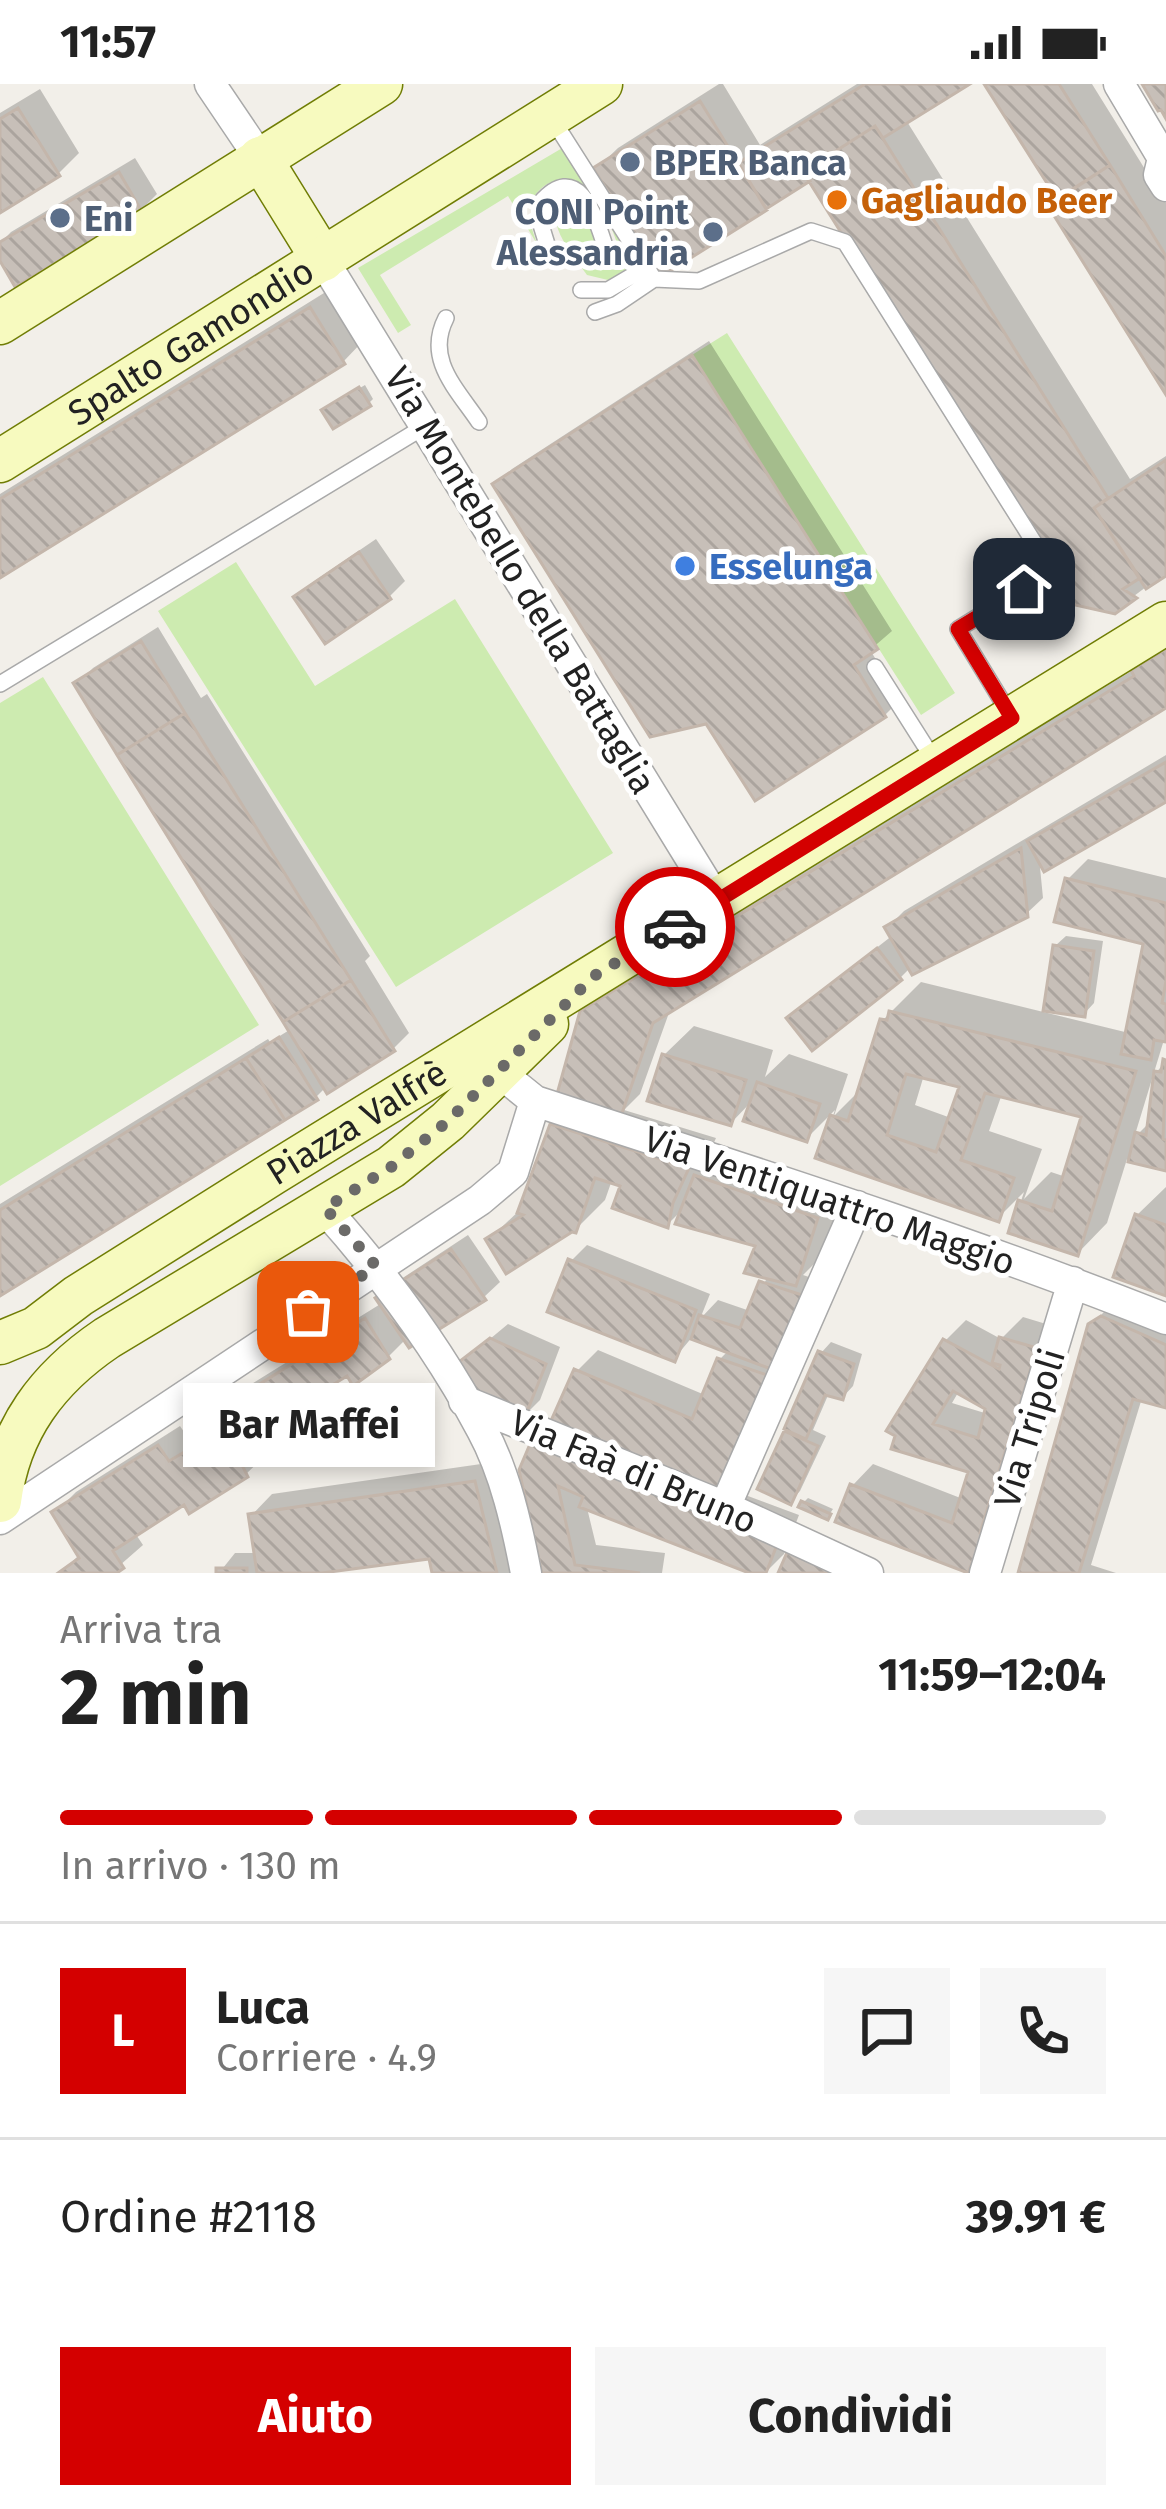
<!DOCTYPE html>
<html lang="it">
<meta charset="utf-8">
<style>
:root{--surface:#fff;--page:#f6f6f6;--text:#222;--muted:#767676;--line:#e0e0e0;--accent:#d40000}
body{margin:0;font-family:"Fira Sans",sans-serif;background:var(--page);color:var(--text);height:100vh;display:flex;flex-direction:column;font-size:45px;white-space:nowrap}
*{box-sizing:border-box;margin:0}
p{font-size:39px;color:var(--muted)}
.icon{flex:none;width:66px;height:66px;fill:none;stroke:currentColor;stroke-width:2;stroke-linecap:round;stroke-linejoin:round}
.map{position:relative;height:1489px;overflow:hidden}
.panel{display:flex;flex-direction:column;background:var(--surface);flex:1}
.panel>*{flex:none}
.pin{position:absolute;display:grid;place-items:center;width:102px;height:102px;color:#fff;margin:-51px;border-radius:24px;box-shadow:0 6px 18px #0006}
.courier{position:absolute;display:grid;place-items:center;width:120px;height:120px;margin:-60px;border:9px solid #d40000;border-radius:50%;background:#fff;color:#222;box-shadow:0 3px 15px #0007}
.bubble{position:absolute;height:84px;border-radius:0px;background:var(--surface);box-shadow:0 6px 18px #0003;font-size:39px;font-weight:700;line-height:84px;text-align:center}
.headline em{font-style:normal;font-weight:700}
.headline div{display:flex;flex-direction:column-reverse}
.headline{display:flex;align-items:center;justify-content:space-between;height:204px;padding:0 60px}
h1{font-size:78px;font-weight:700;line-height:90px}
.bar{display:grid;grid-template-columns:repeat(4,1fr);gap:18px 12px;align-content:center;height:144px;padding:0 60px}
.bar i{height:15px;border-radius:9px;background:var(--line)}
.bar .on{background:var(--accent)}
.bar p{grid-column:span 4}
.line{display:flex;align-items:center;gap:30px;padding:0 60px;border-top:3px solid var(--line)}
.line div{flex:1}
.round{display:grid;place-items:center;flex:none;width:126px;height:126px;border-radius:0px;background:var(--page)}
.action{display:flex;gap:24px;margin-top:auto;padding:24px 60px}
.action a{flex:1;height:138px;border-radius:0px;background:var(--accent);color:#fff;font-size:48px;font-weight:700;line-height:138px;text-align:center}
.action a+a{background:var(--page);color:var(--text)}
.status{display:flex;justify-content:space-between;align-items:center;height:84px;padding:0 60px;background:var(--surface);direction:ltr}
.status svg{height:33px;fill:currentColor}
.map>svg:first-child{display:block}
</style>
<div class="status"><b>11:57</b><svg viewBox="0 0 49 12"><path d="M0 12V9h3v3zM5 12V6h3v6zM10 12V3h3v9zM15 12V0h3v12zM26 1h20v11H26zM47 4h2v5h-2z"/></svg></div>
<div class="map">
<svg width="1166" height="1489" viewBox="0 0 1166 1489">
<defs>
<pattern id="building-back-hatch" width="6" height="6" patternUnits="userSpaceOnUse" patternTransform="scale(3)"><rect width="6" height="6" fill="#c7bfb8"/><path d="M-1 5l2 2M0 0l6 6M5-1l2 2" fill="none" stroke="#aba49e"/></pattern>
</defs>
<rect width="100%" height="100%" fill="#f2efe9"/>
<path fill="#cdebb0" d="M564,63L640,183L611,201L608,196L587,191C571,168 550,147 556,118L570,117L596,149L597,160L607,171L619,164C609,137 594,92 560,96C541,99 534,111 526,127L537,160L508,112L380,191L411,241L398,249L358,184Z
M727,249L955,609L921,631L692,271Z
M236,478L315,602L455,515L613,769L396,903L158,527Z
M43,593L259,941L0,1102V619Z"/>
<path fill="#0003" fill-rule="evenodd" d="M719,0H723L760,61L857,0H964L906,36L1130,395L1166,372V488L1114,527L811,93L597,84L618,64Z
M988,0H1092L1166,119V306L1052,122L1060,114Z
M40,5L79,69L58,90L0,125V29Z
M135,74L157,110L141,126L0,171V159L11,148Z
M332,204L364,256L343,278L0,490V410Z
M709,257L892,547L870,566L901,615L885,631L708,637L496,400L512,385Z
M365,301L373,315L369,319L329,322Z
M376,455L405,497L389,513H297L313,498Z
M158,543L201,614L207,610L370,872L365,877L409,949L393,965L326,1003L316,1013L0,1209V1120L268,955L270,958L291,945L77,600L93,584Z
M1166,560V620L670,926L640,1010L624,1026L716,1054L701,1088L726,1063L845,1104L825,1169L803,1191L815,1195L724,1403L799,1431L784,1470L765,1489H758L587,1424L596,1461L665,1469L662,1489H545L522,1386L555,1334L577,1287L598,1266L705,1311L719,1276L729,1266L693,1252L674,1275L571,1177L587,1161L710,1210L700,1235L718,1216L750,1227L768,1192L759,1160L685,1123L667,1141L624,1100L612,1096L605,1116L575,1146L488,1156L523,1123L553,1042L576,1019L583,928L605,906L1138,583Z
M1166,671V715L1039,773L1043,814L1026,830L911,883L900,894L806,919L893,851L888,843L904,827Z
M1088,775L1166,794V956L1163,959L1134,1054L1151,1037L1154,991L1166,977V1084L1127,1075L1107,1139L1078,1169L1011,1147L1024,1108L998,1134L819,1072L835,1026L806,1055L753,1016L731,1039L664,971L694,942L773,966L765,993L789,970L848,990L834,1032L862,1004L883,936L921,898L1129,949L1147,857L1067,796ZM924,991L963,1000L951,1034L915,1021ZM1002,1010L1085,1030L1066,1093L1051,1088L1024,1115L1042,1065L989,1047Z
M1066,852L1103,857L1094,919L1084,930L1055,862Z
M1166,1103V1209L1137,1131Z
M468,1151L500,1198L484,1213L406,1255L388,1273L334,1296L340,1307L319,1328L265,1364L268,1369L246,1390L185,1417L135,1449L143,1461L111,1489H61L80,1470L55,1429L76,1408L180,1342L191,1358L198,1354L192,1345L213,1324L382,1219L395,1199Z
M1113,1219L1166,1239V1321L1142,1314L1091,1481L1116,1489H1023L1090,1242Z
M1023,1233L1056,1243L988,1465L967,1486L852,1402L873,1380L963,1415L971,1387L894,1363L945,1257L966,1236L1001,1255ZM959,1307L989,1324L988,1330L952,1319Z
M508,1240L560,1263L540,1316L524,1332L455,1284Z
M831,1258L862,1270L853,1302L843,1313L829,1309L813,1346L826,1352L800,1407L790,1418L761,1404L821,1269Z
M495,1378L522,1489H435L431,1471L299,1489H219L235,1469H257L251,1432L272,1410Z
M808,1414L833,1425L831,1428L827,1433L804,1418Z"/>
<path fill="url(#building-back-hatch)" stroke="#c4b6ab" stroke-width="3" fill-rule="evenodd" d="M865,0H970L883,54L875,42L803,88L810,97L766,125L738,79Z
M984,0H1059L1110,81L1057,115Z
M1142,0H1166V35L1161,26L1158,27Z
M700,17L767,126L662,192L593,84Z
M18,24L60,92L0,129V35Z
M875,42L1108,414L1094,424L1140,494L1123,505L1137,514L1115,530L1075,521L803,88Z
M1110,81L1166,172V311L1048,122Z
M119,88L142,128L15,203L0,177V158Z
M310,223L345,280L0,494V415Z
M692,271L878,565L854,581L886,633L755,717L706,640L650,653L492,400Z
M359,303L371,322L333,345L321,326Z
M1166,376V492L1146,505L1094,424Z
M359,468L391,515L325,560L293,513Z
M141,557L185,629L117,671L73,599Z
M1166,565V624L653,939L620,1035L557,1010L580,927L1134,592L1131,586Z
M185,629L351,896L283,938L117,671Z
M1166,678V718L1044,788L1027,757Z
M1021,764L1028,833L912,891L884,843Z
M1065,794L1166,819V897L1162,919L1166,920V958L1154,956L1151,976L1121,970L1143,860L1054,838Z
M1053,861L1094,867L1085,933L1043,927Z
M877,864L902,896L812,967L786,934Z
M351,896L395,967L327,1010L283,938Z
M889,927L1136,987L1078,1172L1008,1149L1018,1116L1052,1127L1081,1033L985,1009L961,1076L1014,1094L999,1138L815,1074L830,1031L848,1037L880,935L887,936ZM906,990L959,1003L936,1068L887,1051Z
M279,953L318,1016L285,1036L246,974Z
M662,970L746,996L731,1042L647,1017Z
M246,974L285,1036L0,1212V1126Z
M1163,975L1166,976L1163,1055L1166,1056V1087L1128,1078L1135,1048L1146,1051L1154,987L1161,988Z
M757,998L820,1020L807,1058L743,1037Z
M550,1040L689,1084L673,1119L668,1144L612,1124L620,1102L595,1094L576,1149L572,1148L506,1190L485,1155L523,1131L517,1129Z
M694,1091L818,1134L796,1202L744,1189L755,1162L675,1140Z
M1135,1130L1166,1141V1212L1113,1193Z
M451,1165L486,1216L409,1264L375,1214Z
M568,1175L696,1226L675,1278L547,1228Z
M759,1197L802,1211L771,1285L691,1255L699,1231L740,1244Z
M1101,1232L1166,1261V1324L1133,1315L1079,1489H1018L1088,1240Z
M365,1234L390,1275L353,1302L347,1292L311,1314L321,1330L243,1383L248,1393L189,1430L184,1421L113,1467L124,1484L117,1489H58L79,1474L51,1428L158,1361L169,1377L198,1360L188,1345Z
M999,1253L1037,1264L980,1449L983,1451L968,1489L835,1438L850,1400L952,1439L968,1388L891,1365L895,1352L886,1347L943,1255L999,1285L1000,1281L992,1279ZM953,1307L985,1325L978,1354L933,1340Z
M490,1254L546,1280L524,1335L474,1314L451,1284Z
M818,1267L854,1280L843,1316L825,1311L806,1355L784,1345Z
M717,1274L770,1292L721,1410L550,1339L574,1285L692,1335Z
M784,1347L818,1362L791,1421L757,1405Z
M533,1353L780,1453L766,1489H749L579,1423L583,1413L558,1402L575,1481L640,1489H542L519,1386Z
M475,1397L497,1489H432L429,1475L322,1489H257L248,1430Z
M801,1417L831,1430L828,1436L798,1423Z
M789,1464L849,1489H778Z
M216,1484H247V1489H216Z"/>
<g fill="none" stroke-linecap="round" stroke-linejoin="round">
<defs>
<path id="lane" d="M551,33L654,195L699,197L811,147L845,158L1052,487L958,545L1011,632
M550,170L541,141L540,119C576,77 594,127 604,159
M581,206H608L647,183
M595,228L617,220L654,195
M446,234C425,275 456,304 479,338
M875,583L934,676
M0,600L427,341"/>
<path id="street" d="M210,0L260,74
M1119,0L1163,74L1159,91L1166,102
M323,176L717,817
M499,988L535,1017C747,1086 959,1153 1166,1235
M324,1124C384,1191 440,1267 482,1346C505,1388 517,1442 526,1489
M464,1317L725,1423L868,1489
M725,1423L857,1122
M0,1435L480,1116L513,1088L535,1017
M985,1489L1073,1198"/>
<g id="secondary">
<path d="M260,74L323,176"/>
<path d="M0,239L381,0"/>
<path id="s1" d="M0,377L601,0"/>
<path id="s2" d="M0,1259L36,1244L78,1212L272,1090L1166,539"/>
<path d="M0,1417C9,1345 48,1294 107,1254L391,1083L448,1037L547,940"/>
</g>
</defs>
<use href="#lane" stroke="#a9a9a9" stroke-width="18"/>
<use href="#street" stroke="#a9a9a9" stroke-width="33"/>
<use href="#secondary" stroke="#707d05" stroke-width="45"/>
<use href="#lane" stroke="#fff" stroke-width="15"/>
<use href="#street" stroke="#fff" stroke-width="30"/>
<use href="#secondary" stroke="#f7fabf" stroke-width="42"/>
</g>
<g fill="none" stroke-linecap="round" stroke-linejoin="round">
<path stroke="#6b6a68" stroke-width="12" stroke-dasharray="0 21.6" d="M308,1228L376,1182L325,1124L391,1083L448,1037L594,892L675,843"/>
<path stroke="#d40000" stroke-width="15" d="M675,843L1012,634L958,545L1024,505"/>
</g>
<g fill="#5c6f8a" stroke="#fff" stroke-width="4.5">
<circle cx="630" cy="78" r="12"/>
<circle cx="60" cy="134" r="12"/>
<circle cx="713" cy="148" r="12"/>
</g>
<circle fill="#e8710a" stroke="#fff" stroke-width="4.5" cx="837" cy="116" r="12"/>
<circle fill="#3f7fe0" stroke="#fff" stroke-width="4.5" cx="685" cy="482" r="12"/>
<g text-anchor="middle" stroke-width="10" stroke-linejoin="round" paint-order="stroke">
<g font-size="36" font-weight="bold" fill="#4e5e75" stroke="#fff" text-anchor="start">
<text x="654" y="91">BPER Banca</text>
<text x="689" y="140" text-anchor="end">CONI Point<tspan x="689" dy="41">Alessandria</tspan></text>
<text x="84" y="147">Eni</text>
</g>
<g font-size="36" font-weight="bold" fill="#c56008" stroke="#fff" text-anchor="start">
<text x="861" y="129">Gagliaudo Beer</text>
</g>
<g font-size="36" fill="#222" stroke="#fff">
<text dy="13" stroke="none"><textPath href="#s1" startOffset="225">Spalto Gamondio</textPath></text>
<text transform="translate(521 496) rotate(59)" y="13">Via Montebello della Battaglia</text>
<text dy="13" stroke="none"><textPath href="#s2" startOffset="420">Piazza Valfrè</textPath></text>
<text transform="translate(830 1116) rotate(19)" y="13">Via Ventiquattro Maggio</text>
<text transform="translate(1029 1344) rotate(-73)" y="13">Via Tripoli</text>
<text transform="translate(634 1387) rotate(23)" y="13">Via Faà di Bruno</text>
</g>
<g font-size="36" font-weight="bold" fill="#366cbe" stroke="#fff" text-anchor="start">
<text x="709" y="495">Esselunga</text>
</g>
</g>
</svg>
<div class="pin" style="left:308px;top:1228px;background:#ea580c"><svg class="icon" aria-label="bag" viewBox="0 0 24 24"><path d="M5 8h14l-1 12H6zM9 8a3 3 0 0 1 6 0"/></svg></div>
<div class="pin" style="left:1024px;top:505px;background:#1f2937"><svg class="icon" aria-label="home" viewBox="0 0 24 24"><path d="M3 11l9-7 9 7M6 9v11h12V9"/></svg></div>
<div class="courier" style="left:675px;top:843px"><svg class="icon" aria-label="car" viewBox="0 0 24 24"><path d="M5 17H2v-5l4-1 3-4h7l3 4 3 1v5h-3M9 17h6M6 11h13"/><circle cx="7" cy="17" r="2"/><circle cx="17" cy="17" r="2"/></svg></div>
<div class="bubble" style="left:183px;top:1299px;width:252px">Bar Maffei</div>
</div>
<section class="panel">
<div class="headline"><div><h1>2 min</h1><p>Arriva tra</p></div><em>11:59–12:04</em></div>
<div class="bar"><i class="on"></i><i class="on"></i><i class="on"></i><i></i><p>In arrivo · 130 m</p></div>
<div class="line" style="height:216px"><b class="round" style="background:var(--accent);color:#fff">L</b><div><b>Luca</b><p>Corriere · 4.9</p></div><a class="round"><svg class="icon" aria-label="chat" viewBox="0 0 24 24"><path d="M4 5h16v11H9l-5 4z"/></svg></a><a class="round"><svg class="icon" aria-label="phone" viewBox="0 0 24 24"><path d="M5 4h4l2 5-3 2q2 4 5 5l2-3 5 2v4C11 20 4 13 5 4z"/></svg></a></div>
<div class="line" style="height:156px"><div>Ordine #2118</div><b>39.91 €</b></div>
<div class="action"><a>Aiuto</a><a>Condividi</a></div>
</section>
